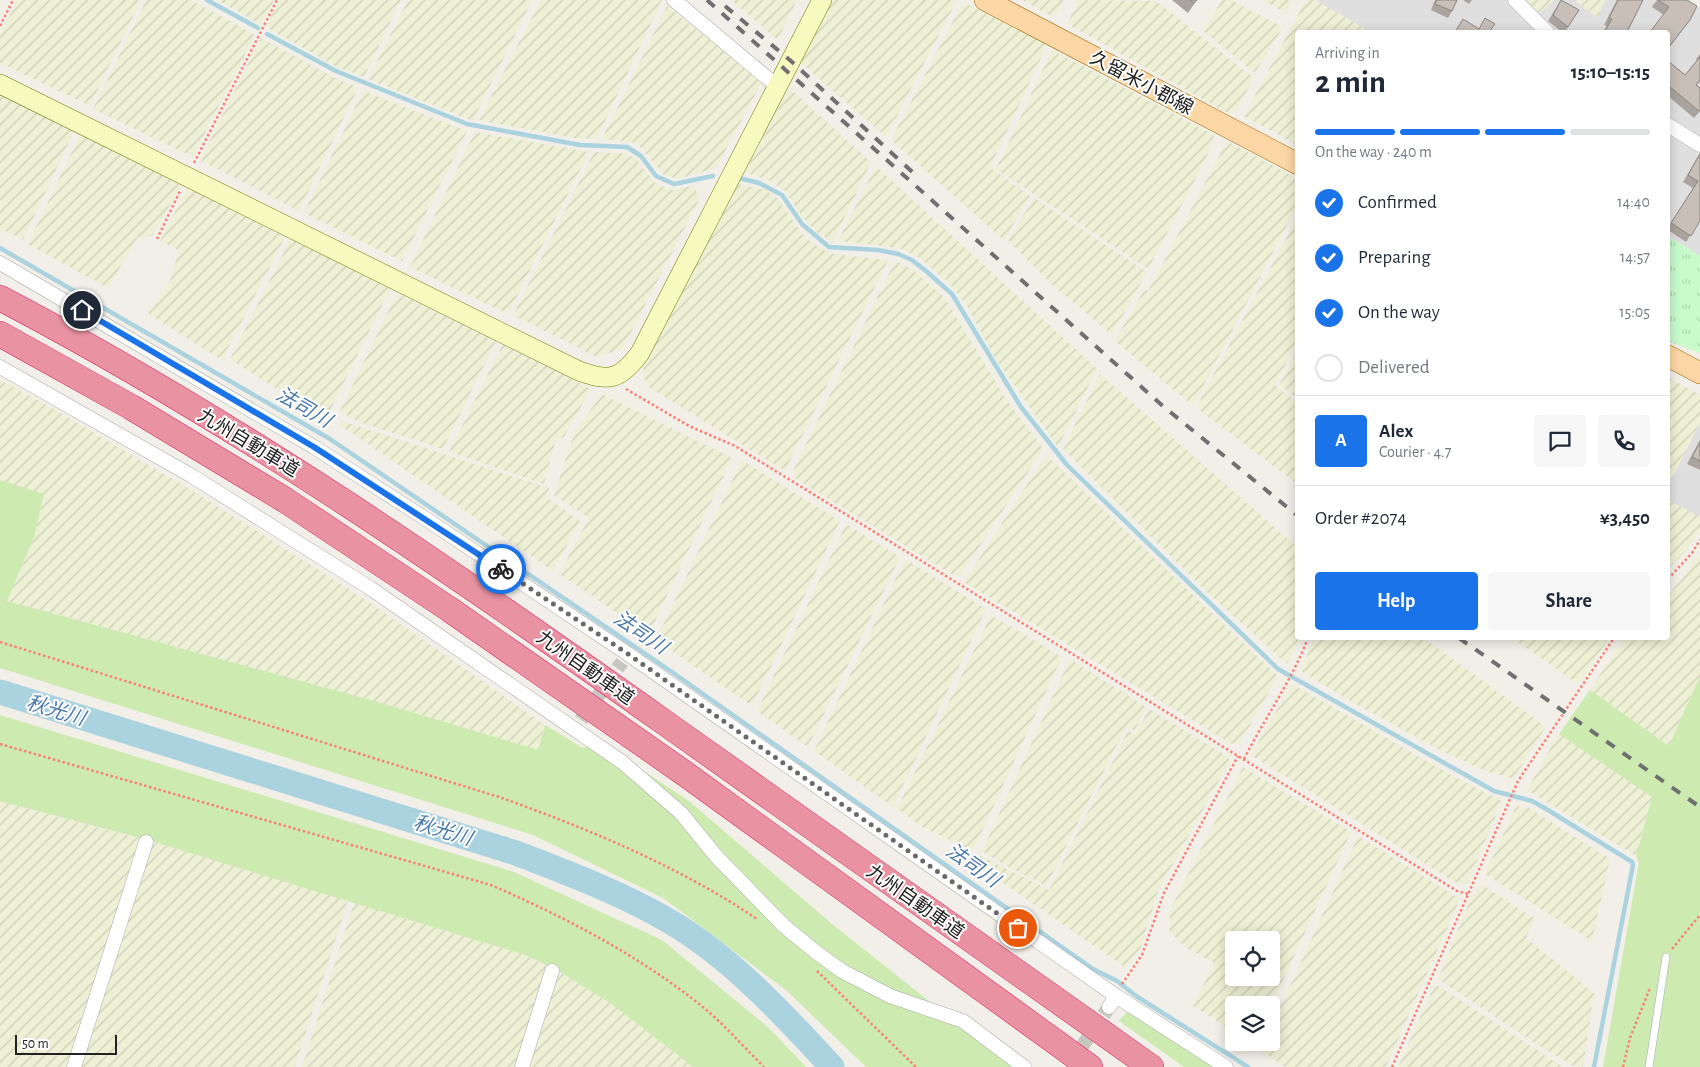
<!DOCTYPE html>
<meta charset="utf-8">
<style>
:root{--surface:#fff;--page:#f6f6f7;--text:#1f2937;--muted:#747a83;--line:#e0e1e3;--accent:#1a73e8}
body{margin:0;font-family:"Alegreya Sans","Noto Sans JP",sans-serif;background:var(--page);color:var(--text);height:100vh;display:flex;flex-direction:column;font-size:19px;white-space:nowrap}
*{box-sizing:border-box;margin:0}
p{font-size:16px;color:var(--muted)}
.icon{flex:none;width:28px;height:28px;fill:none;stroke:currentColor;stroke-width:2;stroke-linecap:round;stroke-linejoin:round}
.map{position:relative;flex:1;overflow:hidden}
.drawer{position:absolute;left:1295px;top:30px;width:375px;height:610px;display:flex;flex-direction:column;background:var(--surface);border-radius:5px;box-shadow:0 2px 12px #0003}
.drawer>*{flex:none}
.fabs{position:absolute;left:1225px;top:931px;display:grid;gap:10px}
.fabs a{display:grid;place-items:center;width:55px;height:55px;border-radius:5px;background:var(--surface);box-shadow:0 2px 12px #0003;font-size:25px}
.scale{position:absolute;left:15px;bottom:12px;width:102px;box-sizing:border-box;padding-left:5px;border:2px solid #222;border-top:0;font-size:14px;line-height:18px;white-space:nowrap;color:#222;-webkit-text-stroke:4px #fff;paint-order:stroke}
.pin{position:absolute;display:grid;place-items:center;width:42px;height:42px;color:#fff;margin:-21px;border:2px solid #fff;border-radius:50%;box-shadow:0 1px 5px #0007}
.courier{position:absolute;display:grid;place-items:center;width:50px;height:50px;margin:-25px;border:4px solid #1a73e8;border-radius:50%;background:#fff;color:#222;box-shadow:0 1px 6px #0007}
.summary em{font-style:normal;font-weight:600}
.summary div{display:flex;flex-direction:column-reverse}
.summary{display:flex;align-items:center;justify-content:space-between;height:85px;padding:0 20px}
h1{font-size:32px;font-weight:600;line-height:38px}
.bar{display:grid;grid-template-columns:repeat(4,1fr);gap:8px 5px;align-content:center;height:60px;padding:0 20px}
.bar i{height:6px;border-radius:4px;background:var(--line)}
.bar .on{background:var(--accent)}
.bar p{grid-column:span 4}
.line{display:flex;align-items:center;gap:12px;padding:0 20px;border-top:1px solid var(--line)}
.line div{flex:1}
.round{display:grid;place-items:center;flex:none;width:52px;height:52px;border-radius:5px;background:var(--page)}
ol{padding:0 20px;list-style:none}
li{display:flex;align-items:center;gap:15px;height:55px}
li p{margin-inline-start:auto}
li .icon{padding:5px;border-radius:50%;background:var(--accent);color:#fff;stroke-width:4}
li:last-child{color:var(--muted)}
li i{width:28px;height:28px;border:2px solid var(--line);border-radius:50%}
.primary-button{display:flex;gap:10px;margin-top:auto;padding:10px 20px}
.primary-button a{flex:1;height:58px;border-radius:5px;background:var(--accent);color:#fff;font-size:20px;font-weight:600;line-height:58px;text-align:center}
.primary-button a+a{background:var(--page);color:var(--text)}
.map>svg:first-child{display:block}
</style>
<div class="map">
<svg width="1700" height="1067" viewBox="0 0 1700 1067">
<defs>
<pattern id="farmland-furrows" width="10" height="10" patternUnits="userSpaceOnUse" patternTransform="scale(1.25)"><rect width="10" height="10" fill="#eef0d5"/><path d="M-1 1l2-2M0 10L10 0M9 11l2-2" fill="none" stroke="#ccceb7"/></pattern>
<pattern id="park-tufts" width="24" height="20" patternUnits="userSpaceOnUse" patternTransform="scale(1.25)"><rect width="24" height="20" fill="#c8facc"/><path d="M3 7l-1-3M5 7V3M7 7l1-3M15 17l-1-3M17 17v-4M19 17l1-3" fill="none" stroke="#acd6af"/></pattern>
</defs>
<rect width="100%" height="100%" fill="#f2efe9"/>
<path fill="#e0dfdf" d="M1315,0H1526L1539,14L1554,0H1574L1597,17L1605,0H1682L1700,8V256L1668,236V32H1370Z
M1700,422V517L1668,500V487Z"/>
<path fill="url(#farmland-furrows)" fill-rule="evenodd" d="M17,0H141L90,106L0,63V35Z
M146,0H191L255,35L193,157L93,109Z
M217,0H274L261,25Z
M279,0H401L364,77L335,66L266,27Z
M408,0H532L473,121L368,79Z
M541,0H662L597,138L579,139L479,120Z
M731,0H797L778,40Z
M833,0H957L886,137L800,62Z
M1023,0H1064L1054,18Z
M1079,0L1156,1L1254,78L1238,107L1230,114L1067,24Z
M1222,0H1231L1283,27L1255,73L1203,31Z
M1263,0H1292L1286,14Z
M1306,0H1315L1370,32H1298L1297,145L1244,116Z
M1526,0H1554L1539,14Z
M1574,0H1605L1598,18Z
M963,2L1045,43L1043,54L990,167L1030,196L1004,240L891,140Z
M667,6L762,82L716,168L678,179L664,175L637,143L602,139Z
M261,38L335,78L358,88L299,211L200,160Z
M1052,50L1214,135L1213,142L1203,165L1148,269L996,169Z
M789,88L871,162L833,242L818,233L804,219L784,190L771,181L745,172Z
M363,91L467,131L402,261L304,213Z
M0,92L74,131L23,240L0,228Z
M475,132L589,152L508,314L410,267Z
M81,133L182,184L152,236L138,237L108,288L28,244Z
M1227,141L1297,179V206L1193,406L1115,341L1144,290L1148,291Z
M594,152L621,153L634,157L656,184L673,190L693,186L700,198L623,348L597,357L513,315Z
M876,166L1097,369L1058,447L995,358L967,306L949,283L918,257L900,248L838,241Z
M738,184L765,190L777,198L803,235L812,243L832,254L888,260L785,471L650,388L644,379L643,369Z
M188,187L285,237L222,360L148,314L170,281L179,250L160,241Z
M1034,198L1147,272L1112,335L1047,280L1008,240Z
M1297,218V342L1275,385L1297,403V484L1198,409L1201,398Z
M291,238L390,289L330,411L297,402L230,359Z
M895,261L912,269L944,297L1006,399L1043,449L960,576L953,575L796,479L793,471Z
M397,293L496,341L443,449L359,422L340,411Z
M503,344L591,389L564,437L556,439L544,484L449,452Z
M1297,350V398L1279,385Z
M1100,374L1297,547L1298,638H1301L1287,664L1209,594L1063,449Z
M1668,377L1700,395V422L1668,487Z
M0,380L45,404L198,494L366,600L545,725L538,750L378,702L7,601L34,537L44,495L0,480Z
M602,394L732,458L649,634L559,574L589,518L554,495L574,433Z
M342,421L549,488L547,498L580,521L553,571L340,425Z
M1046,455L1278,676L1239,744H1232L964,582Z
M742,460L840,521L752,706L656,640Z
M1668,500L1700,517V529L1686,551L1668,569Z
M846,524L900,557L808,747L757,711Z
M1700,554V676L1669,746L1590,690L1625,638H1668V596Z
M905,559L986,609L893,807L814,751Z
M991,615L1062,657L973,851L924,828L897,809Z
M1314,638H1424L1546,727L1513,779L1486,771L1442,751L1357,705L1301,671Z
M1512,638H1609L1578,684Z
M1070,659L1146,707L1135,730L1126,727L1046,886L998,861L982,851Z
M1292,684L1453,776L1502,801L1468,882L1461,886L1251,755Z
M1149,709L1227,756L1230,761L1158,891L1141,947L1126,968L974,863L979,855L1049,890L1128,731L1135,735Z
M1559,733L1652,796L1636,856L1527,790Z
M1243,767L1351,832L1271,1007L1234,1005V1032L1193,1006L1214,963L1185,947L1169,931L1170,913L1174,902ZM1234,940H1271V978H1234Z
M0,801L141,839L69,1067H0Z
M1516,806L1527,807L1610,859L1592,941L1485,874Z
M1358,836L1460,899L1386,1067H1285L1261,1051L1265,1043L1271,1042V1028Z
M151,841L348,900L295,1067H79Z
M1481,884L1535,919L1526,938L1594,993L1583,1067H1575L1530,1040L1438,979L1470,901Z
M354,903L525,955L549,967L517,1067H302Z
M559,971L613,1005L693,1067H528Z
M1435,984L1562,1066V1067H1398Z"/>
<path fill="#cdebb0" d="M0,480L44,494L34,537L7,601L378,702L538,750L545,725L583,748L602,743L689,801L832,924L1012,1067H866L787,991L663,898L533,835L0,668Z
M1700,676V1067H1603L1639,862L1636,856L1652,797L1559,734L1590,690L1669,746Z
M0,715L514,872L662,940L769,1028L806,1067H693L613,1005L559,971L525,955L151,841L0,801Z
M1127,1012L1214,1067H1184L1119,1021Z"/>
<path fill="url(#park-tufts)" d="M1668,236L1700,256V353L1668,341Z"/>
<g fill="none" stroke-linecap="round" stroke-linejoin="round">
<path stroke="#aad3df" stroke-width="4.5" d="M207,0L258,28
M267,34L336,71L467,124L580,145L627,147L641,156L656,176L674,184L713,176
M739,178L759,183L782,195L802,224L829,247L878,250L898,254L912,260L926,271L952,294L1021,407L1067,465L1278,669L1494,791L1532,801L1543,807L1632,862L1633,865L1594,1067
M0,248L330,439L672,672L1093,969L1117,981L1136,996L1248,1067"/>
<path stroke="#aad3df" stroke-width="25" d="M0,692L516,853C568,873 621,893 669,921C732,958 783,1014 832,1067"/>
<path stroke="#c8c6c1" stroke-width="14" stroke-dasharray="14 7" stroke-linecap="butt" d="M581,720L622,662
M1068,1067L1109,1007"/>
<defs>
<path id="lane" d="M1649,1067L1666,957"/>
<path id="street" d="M674,0L778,87
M1515,0L1547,32
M1668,125L1700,145
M0,263L314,447L426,519L628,654L1116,996L1226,1067
M0,367L192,476L370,588L622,762L681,813L716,856L784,926L817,953L842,971L890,996L963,1021L1024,1067
M1109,1007L1116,996
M74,1067L146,842
M522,1067L552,971"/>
<path id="secondary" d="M0,84L579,371C609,382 620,380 640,353L822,0"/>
<path id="primary" d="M985,0L1298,164
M1668,356L1700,373"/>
<path id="highway" d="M0,298C235,421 453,572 668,725C829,839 990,953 1151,1067
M0,334L131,407L285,500L449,609L684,773L1090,1067"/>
</defs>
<use href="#lane" stroke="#a9a9a9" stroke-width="8"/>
<use href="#street" stroke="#a9a9a9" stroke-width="15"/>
<use href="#secondary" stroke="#707d05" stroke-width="20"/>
<use href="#primary" stroke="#a06b00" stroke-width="22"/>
<use href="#highway" stroke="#dc2a67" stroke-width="26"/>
<path stroke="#fa8072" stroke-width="2.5" stroke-dasharray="2.5 2.5" stroke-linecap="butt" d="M0,26L13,0
M194,163L277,0
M157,239L180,191
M626,389L689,426L735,446L1457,891L1468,894
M1668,579L1692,553L1700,540
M0,642L502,798C591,830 678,866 757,919
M0,744L491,885C567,918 646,959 710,1013C729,1030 746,1049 764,1067
M1244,759C1265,718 1292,680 1308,638
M1672,949L1700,915
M817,971L916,1067
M1122,984L1142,955L1164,893L1238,756
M1392,1067L1518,781L1614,638
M1623,1067L1630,1038L1650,988"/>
<use href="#lane" stroke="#fff" stroke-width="7"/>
<use href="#street" stroke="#fff" stroke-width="14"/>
<use href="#secondary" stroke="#f7fabf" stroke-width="19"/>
<use href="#primary" stroke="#fcd6a4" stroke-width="21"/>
<use href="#highway" stroke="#e892a2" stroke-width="25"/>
<path stroke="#707070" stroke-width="4" stroke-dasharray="10 10" stroke-linecap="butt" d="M707,0L1164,407L1298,516
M725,6L791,61L918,177
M1459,638L1700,807"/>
</g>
<path fill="#aba49e" d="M1172,0H1197L1188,13Z
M1435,0H1457L1452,11L1448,18L1431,10Z
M1463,0H1472L1469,4Z
M1561,0L1568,27L1565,32H1562L1548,21Z
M1617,0H1643L1627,32H1603L1607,26L1604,25Z
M1657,0H1687L1690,20L1668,49V32L1664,15L1652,7Z
M1700,54V81L1697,85L1700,88V111L1694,118L1668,96V61L1685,75L1697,60L1696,59Z
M1700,153V221L1686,242L1668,230V228L1693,188L1683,182Z
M1700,440V470L1687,464Z"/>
<path fill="#c7bfb8" stroke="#8b8681" d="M1190,0H1197L1194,3Z
M1437,0H1457L1452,11L1435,4Z
M1561,0L1579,10L1568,27L1553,15Z
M1618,0H1643L1627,32H1604L1612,19L1609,18Z
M1658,0H1687L1697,6L1690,20L1668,48V32H1650L1669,7Z
M1485,18L1495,24L1489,32H1455L1463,19L1479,29Z
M1700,57V80L1696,85L1700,88V110L1699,111L1670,87L1668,90V61L1685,75Z
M1700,154V221L1691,236L1671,223L1698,181L1688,175Z
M1700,442V461L1692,457Z"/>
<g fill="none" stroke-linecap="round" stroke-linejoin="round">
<path stroke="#6b6a68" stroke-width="5" stroke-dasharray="0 9" d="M501,569L628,654L1018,928"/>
<path stroke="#1a73e8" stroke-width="6" d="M82,310L314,447L501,569"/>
</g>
<g text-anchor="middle" stroke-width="4" stroke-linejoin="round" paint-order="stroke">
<g font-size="19" fill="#222" stroke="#fff">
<text transform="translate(1142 82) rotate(28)" y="7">久留米小郡線</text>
<text transform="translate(249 442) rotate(31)" y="7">九州自動車道</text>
<text transform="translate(586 667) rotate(35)" y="7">九州自動車道</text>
<text transform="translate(916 901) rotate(35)" y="7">九州自動車道</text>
</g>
<g font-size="20" font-style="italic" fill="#4a7aab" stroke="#fff">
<text transform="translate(304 407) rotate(30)" y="7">法司川</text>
<text transform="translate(641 632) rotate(34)" y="7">法司川</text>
<text transform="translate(56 710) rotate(17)" y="7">秋光川</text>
<text transform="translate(443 830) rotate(17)" y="7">秋光川</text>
<text transform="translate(973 865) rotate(35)" y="7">法司川</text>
</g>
</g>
</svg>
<div class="fabs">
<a><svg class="icon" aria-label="locate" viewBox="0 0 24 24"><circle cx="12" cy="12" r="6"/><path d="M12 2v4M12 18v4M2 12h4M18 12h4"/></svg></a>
<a><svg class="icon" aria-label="layers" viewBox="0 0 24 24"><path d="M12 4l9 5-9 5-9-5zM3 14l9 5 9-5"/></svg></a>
</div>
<div class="scale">50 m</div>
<div class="pin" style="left:1018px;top:928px;background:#ea580c"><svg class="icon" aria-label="bag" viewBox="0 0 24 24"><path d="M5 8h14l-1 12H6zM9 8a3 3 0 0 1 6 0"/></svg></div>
<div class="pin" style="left:82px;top:310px;background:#1f2937"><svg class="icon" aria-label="home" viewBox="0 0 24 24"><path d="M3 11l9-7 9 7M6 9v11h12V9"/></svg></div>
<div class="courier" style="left:501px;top:569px"><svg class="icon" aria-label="bike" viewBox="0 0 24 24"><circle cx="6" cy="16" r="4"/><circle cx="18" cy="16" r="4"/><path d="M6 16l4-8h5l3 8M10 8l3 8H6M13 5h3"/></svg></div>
<section class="drawer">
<div class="summary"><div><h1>2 min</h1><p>Arriving in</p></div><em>15:10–15:15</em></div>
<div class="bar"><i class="on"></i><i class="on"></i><i class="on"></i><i></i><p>On the way · 240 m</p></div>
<ol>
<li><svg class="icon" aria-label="check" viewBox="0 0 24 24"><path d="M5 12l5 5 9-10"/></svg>Confirmed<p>14:40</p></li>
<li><svg class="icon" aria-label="check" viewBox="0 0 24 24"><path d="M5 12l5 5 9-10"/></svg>Preparing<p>14:57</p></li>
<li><svg class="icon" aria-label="check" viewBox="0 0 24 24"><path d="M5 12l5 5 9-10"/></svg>On the way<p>15:05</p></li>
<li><i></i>Delivered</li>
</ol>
<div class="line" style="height:90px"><b class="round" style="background:var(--accent);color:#fff">A</b><div><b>Alex</b><p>Courier · 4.7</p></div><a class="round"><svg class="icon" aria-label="chat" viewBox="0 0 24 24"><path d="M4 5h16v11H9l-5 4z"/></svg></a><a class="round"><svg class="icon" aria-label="phone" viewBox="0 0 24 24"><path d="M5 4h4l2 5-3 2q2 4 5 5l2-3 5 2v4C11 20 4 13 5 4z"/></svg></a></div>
<div class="line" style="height:65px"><div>Order #2074</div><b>¥3,450</b></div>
<div class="primary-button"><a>Help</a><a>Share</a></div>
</section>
</div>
